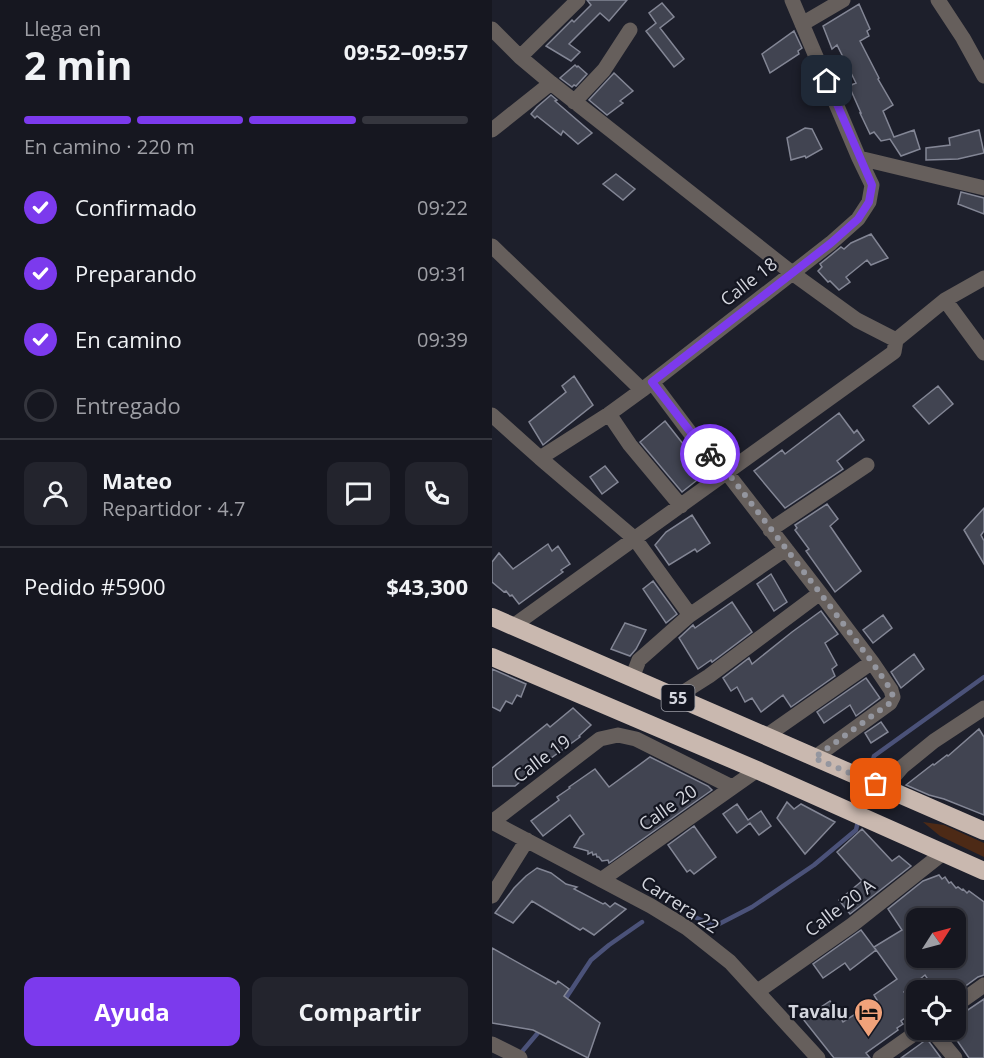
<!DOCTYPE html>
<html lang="es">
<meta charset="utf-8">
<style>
:root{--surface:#161720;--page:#23242d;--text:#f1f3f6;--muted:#9e9fa5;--line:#35363e;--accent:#7c3aed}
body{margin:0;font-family:"Open Sans",sans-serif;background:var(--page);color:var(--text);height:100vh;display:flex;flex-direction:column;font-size:22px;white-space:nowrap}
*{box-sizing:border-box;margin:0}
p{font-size:20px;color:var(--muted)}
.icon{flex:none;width:33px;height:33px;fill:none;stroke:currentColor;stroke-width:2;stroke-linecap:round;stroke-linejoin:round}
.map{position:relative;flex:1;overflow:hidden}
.panel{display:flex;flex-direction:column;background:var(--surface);width:492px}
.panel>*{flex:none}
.needle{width:39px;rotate:54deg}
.fabs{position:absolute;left:414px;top:908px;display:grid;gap:12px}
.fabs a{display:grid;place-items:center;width:60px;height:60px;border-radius:12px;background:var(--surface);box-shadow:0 3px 9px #0003,0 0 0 2px var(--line);font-size:30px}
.pin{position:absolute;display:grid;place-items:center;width:51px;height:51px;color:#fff;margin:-26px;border-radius:12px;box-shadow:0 3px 9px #0006}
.courier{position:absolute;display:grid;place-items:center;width:60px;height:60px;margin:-30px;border:4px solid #7c3aed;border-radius:50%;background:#fff;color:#222;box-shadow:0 2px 8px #0007}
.summary em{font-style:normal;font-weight:700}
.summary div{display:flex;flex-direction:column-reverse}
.summary{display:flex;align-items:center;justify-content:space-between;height:102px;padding:0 24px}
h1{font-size:39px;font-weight:700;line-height:45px}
.bar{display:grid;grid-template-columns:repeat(4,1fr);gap:9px 6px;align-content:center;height:72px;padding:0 24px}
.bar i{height:8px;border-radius:4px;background:var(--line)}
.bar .selected{background:var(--accent)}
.bar p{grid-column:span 4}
.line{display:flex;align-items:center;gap:15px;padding:0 24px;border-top:2px solid var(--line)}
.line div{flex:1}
.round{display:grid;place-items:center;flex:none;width:63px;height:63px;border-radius:12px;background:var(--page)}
ol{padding:0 24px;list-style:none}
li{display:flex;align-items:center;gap:18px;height:66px}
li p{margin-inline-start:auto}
li .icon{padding:6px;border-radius:50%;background:var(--accent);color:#fff;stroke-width:4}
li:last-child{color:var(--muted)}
li i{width:33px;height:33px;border:3px solid var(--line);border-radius:50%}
.action{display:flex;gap:12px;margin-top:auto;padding:12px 24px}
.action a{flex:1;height:69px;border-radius:12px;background:var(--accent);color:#fff;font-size:24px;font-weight:700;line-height:69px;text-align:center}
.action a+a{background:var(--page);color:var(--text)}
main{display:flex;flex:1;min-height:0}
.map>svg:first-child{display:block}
</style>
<main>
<section class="panel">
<div class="summary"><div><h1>2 min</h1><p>Llega en</p></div><em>09:52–09:57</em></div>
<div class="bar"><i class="selected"></i><i class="selected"></i><i class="selected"></i><i></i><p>En camino · 220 m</p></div>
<ol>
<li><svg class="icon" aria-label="check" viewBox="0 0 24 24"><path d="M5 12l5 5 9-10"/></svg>Confirmado<p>09:22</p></li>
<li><svg class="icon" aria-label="check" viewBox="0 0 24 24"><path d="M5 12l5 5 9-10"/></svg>Preparando<p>09:31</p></li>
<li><svg class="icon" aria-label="check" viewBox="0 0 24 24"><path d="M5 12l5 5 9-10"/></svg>En camino<p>09:39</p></li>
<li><i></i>Entregado</li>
</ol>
<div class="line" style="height:108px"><a class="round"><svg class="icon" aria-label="person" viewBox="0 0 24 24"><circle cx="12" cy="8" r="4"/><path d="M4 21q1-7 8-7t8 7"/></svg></a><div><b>Mateo</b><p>Repartidor · 4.7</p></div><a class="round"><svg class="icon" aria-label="chat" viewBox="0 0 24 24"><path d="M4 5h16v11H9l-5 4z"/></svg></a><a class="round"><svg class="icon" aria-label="phone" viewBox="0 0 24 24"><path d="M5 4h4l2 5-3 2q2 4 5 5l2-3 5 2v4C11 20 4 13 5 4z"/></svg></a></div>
<div class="line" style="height:78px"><div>Pedido #5900</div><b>$43,300</b></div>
<div class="action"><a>Ayuda</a><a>Compartir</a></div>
</section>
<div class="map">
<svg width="492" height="1058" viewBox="0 0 492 1058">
<rect width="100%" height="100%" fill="#1d1f2b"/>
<path fill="#4d2a16" d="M431,822L452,825L492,843V857L448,836Z"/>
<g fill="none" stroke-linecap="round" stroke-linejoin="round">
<path stroke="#4b5279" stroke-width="4.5" d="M377,775L382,756L492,677
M369,810L375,786
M195,913L213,922L227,924L260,907L322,865L364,830L366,821
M72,1001L99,960L117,945L150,922
M28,1054L50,1028"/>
</g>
<path fill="#414451" stroke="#838695" stroke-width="1.5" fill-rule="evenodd" d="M95,0H135L117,21L108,13L77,44L88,52L79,61L54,46L80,20L82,22L99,5Z
M170,3L182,17L168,28L192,59L182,67L154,31L164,23L157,13Z
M367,4L378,29L375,31L377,36L368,41L387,78L386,79L401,105L391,111L402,137L422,130L428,149L409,156L398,139L389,141L382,132L378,134L368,113H369L357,86L364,83L345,45L340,49L331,26Z
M302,31L310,48L306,51L307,54L278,73L270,54Z
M83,65L85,67L86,66L95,74L84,86L82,85L80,87L68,78Z
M122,73L141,91L128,101L131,103L115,115L97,100Z
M59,95L65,100L63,101L100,133L86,144L71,131L69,135L45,116L43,118L39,114L45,107Z
M313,128L320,129L330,149L314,158L313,156L299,160L295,138Z
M487,130L492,153L466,159L434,160V148L458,145L457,138Z
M124,174L143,189L131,200L111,184Z
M469,192L492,198V214L466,204Z
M379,234L396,258L379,265L375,260L354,277L358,282L347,290L338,281L336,282L326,271L330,267L328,264L349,247L352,249L359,243Z
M82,376L101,405L51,445L37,422L74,392L70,386Z
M446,386L461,404L437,424L421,406Z
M347,413L362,433L365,430L372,440L345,461L351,469L293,508L262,471L290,450L293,454Z
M173,421L214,473L190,492L148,442Z
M113,466L126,482L110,494L98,477Z
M335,504L346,519L338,526L369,571L343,592L314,551L317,549L303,530L305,528L303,525Z
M492,508V531L489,535L492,541V564L472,530Z
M200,515L218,543L205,552L203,549L177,565L163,545L174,532Z
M56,544L60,551L66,546L78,564L69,570L71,572L27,604L20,595L18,596L14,591L12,592L0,582V562L7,553L21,569Z
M279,574L295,602L282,611L265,584Z
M161,581L185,614L174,623L151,589Z
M240,602L260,632L220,662L219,660L206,669L187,638L201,625L203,628Z
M329,611L346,634L333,643L345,665L340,669L343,676L299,707L291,695L269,712L260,698L253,702L245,687L239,691L231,678L257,658L260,664L300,632Z
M391,615L400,628L381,643L371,630Z
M133,623L154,630L144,649L138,656L119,649Z
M422,654L432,669L409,688L399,672Z
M0,669L34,684L29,697L25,695L20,704L14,701L8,711L0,707Z
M374,678L388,698L364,716L358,705L332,723L325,712Z
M81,708L99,725L87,736L88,737L59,758L58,757L23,786H0V768L55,724L58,727Z
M389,722L396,732L379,743L373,733Z
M487,729L492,737V815L452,799L437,795L414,785L441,764L442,765L455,755L456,756Z
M158,757L216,786L220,790L117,863L116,860L110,861L107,857H105L104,854L101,855L100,852L96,854V851L82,847L88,837L92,834L78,815L51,836L39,821L67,800L65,797L78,788L77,787L103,769L117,787Z
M295,802L302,809L309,804L343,822L313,854L285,818Z
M245,804L256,820L269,811L279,826L267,835L258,823L245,833L231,814Z
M202,826L224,857L202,874L198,870L195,872L176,845Z
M370,829L400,861L407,856L419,866L358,914L347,900L370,881L345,852Z
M45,868L59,873L74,884L85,887L82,889L111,904L113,903L118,907L123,903L134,909L102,935L91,928L88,930L40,901L21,923L3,913L22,888L34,876Z
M447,875L450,879L453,877L457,883L459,882L464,888L466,887L470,890L471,889L475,893L477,891L492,902V975L486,977L468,990H443L433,975L412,992L424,1010L409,1021L411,1024L405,1028L406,1030L374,1053L378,1058H342L311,1019L338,1001L351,1022L385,1000L382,995L405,979L382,947L410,930L396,909L431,881ZM424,918H464V957H424Z
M369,930L384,950L358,970L353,963L331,978L321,964Z
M0,948L64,984L66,981L77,989L72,996L108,1023L96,1058L41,1030L0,1023Z
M492,999V1058H477L464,1039V1018Z
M435,1039L449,1058H409L427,1045Z"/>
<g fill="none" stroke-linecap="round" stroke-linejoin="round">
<path stroke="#665f5c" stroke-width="15" d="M446,0L471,38L492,76
M310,24L351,0
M0,29L28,57L59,83L300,273L365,320L404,340
M28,57L86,0
M82,102L112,70L138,30
M0,130L59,83
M367,158L492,188
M0,246L150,390
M453,300L492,353
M160,382L199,434L235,473L328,593L380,662L399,690L401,697L398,703L322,758
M117,414L138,445L189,506
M0,415L48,458L143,539L198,615
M48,458L117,414L150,390L339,243L366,219L377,202L380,185L367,158L300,0
M278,530L375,465
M21,626L402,352L404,340L453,300L492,278
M140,678L147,660L198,615L294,549
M184,697L217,676L328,593
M274,736L380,662
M392,788L410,767L442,741L492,708
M0,822L159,906L195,928L238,962L326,1058
M0,822L108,739L126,735L144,739L240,787
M109,880L265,770
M0,896L35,840
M266,991L360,925L451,853
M464,1005L492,985
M439,1029L463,1058
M0,1044L28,1058
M388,1058L429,1029"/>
<path stroke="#c9b8af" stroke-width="18" d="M0,617L492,831
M0,657L265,770L492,871"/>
</g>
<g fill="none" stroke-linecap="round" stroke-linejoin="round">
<path stroke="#94969f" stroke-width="6" stroke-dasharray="0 10.8" d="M218,454L236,473L328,593L380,662L399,690L401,697L398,703L322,758L384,784"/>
<path stroke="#7c3aed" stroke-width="8" d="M218,454L200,434L160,382L339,243L366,219L377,202L380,185L335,81"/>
</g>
<defs>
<symbol id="hotel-pin" viewBox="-11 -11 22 30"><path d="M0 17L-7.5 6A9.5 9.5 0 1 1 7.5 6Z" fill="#f0a27a" stroke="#141621"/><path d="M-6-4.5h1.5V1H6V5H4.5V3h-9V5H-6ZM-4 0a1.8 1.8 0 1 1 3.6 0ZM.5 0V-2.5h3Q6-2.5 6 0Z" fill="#111"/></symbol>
</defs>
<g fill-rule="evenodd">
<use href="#hotel-pin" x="360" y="996" width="33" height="45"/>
</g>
<g text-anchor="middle" stroke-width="4.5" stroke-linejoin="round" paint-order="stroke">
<rect fill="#141621" stroke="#9a9ca5" stroke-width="1.5" x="169.5" y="685" width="33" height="26" rx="4.5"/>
<g font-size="16" font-weight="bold" fill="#d4d6de">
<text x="186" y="704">55</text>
</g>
<g font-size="18" fill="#d4d6de" stroke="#141621">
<text transform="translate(257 282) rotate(-38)" y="6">Calle 18</text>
<text transform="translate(50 759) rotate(-37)" y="6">Calle 19</text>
<text transform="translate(176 808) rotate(-35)" y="6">Calle 20</text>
<text transform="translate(188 905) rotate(33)" y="6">Carrera 22</text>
<text transform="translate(348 908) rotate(-37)" y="6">Calle 20 A</text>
</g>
<g font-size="18" font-weight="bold" fill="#d4d6de" stroke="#141621" text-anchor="end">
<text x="356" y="1018">Tavalu</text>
</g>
</g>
</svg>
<div class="fabs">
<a><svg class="needle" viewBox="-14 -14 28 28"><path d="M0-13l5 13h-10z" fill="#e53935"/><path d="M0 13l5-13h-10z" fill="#9e9fa5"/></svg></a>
<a><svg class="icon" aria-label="locate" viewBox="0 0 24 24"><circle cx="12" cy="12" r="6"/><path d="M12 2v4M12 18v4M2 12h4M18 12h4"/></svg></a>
</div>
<div class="pin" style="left:384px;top:784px;background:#ea580c"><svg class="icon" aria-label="bag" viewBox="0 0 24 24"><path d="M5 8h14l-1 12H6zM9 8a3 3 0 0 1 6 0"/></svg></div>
<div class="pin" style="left:335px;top:81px;background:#1f2937"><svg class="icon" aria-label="home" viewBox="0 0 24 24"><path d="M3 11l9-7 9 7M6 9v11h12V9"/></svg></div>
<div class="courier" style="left:218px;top:454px"><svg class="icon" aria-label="bike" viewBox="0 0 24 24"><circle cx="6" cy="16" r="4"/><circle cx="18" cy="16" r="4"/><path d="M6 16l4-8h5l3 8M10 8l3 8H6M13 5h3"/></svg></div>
</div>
</main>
